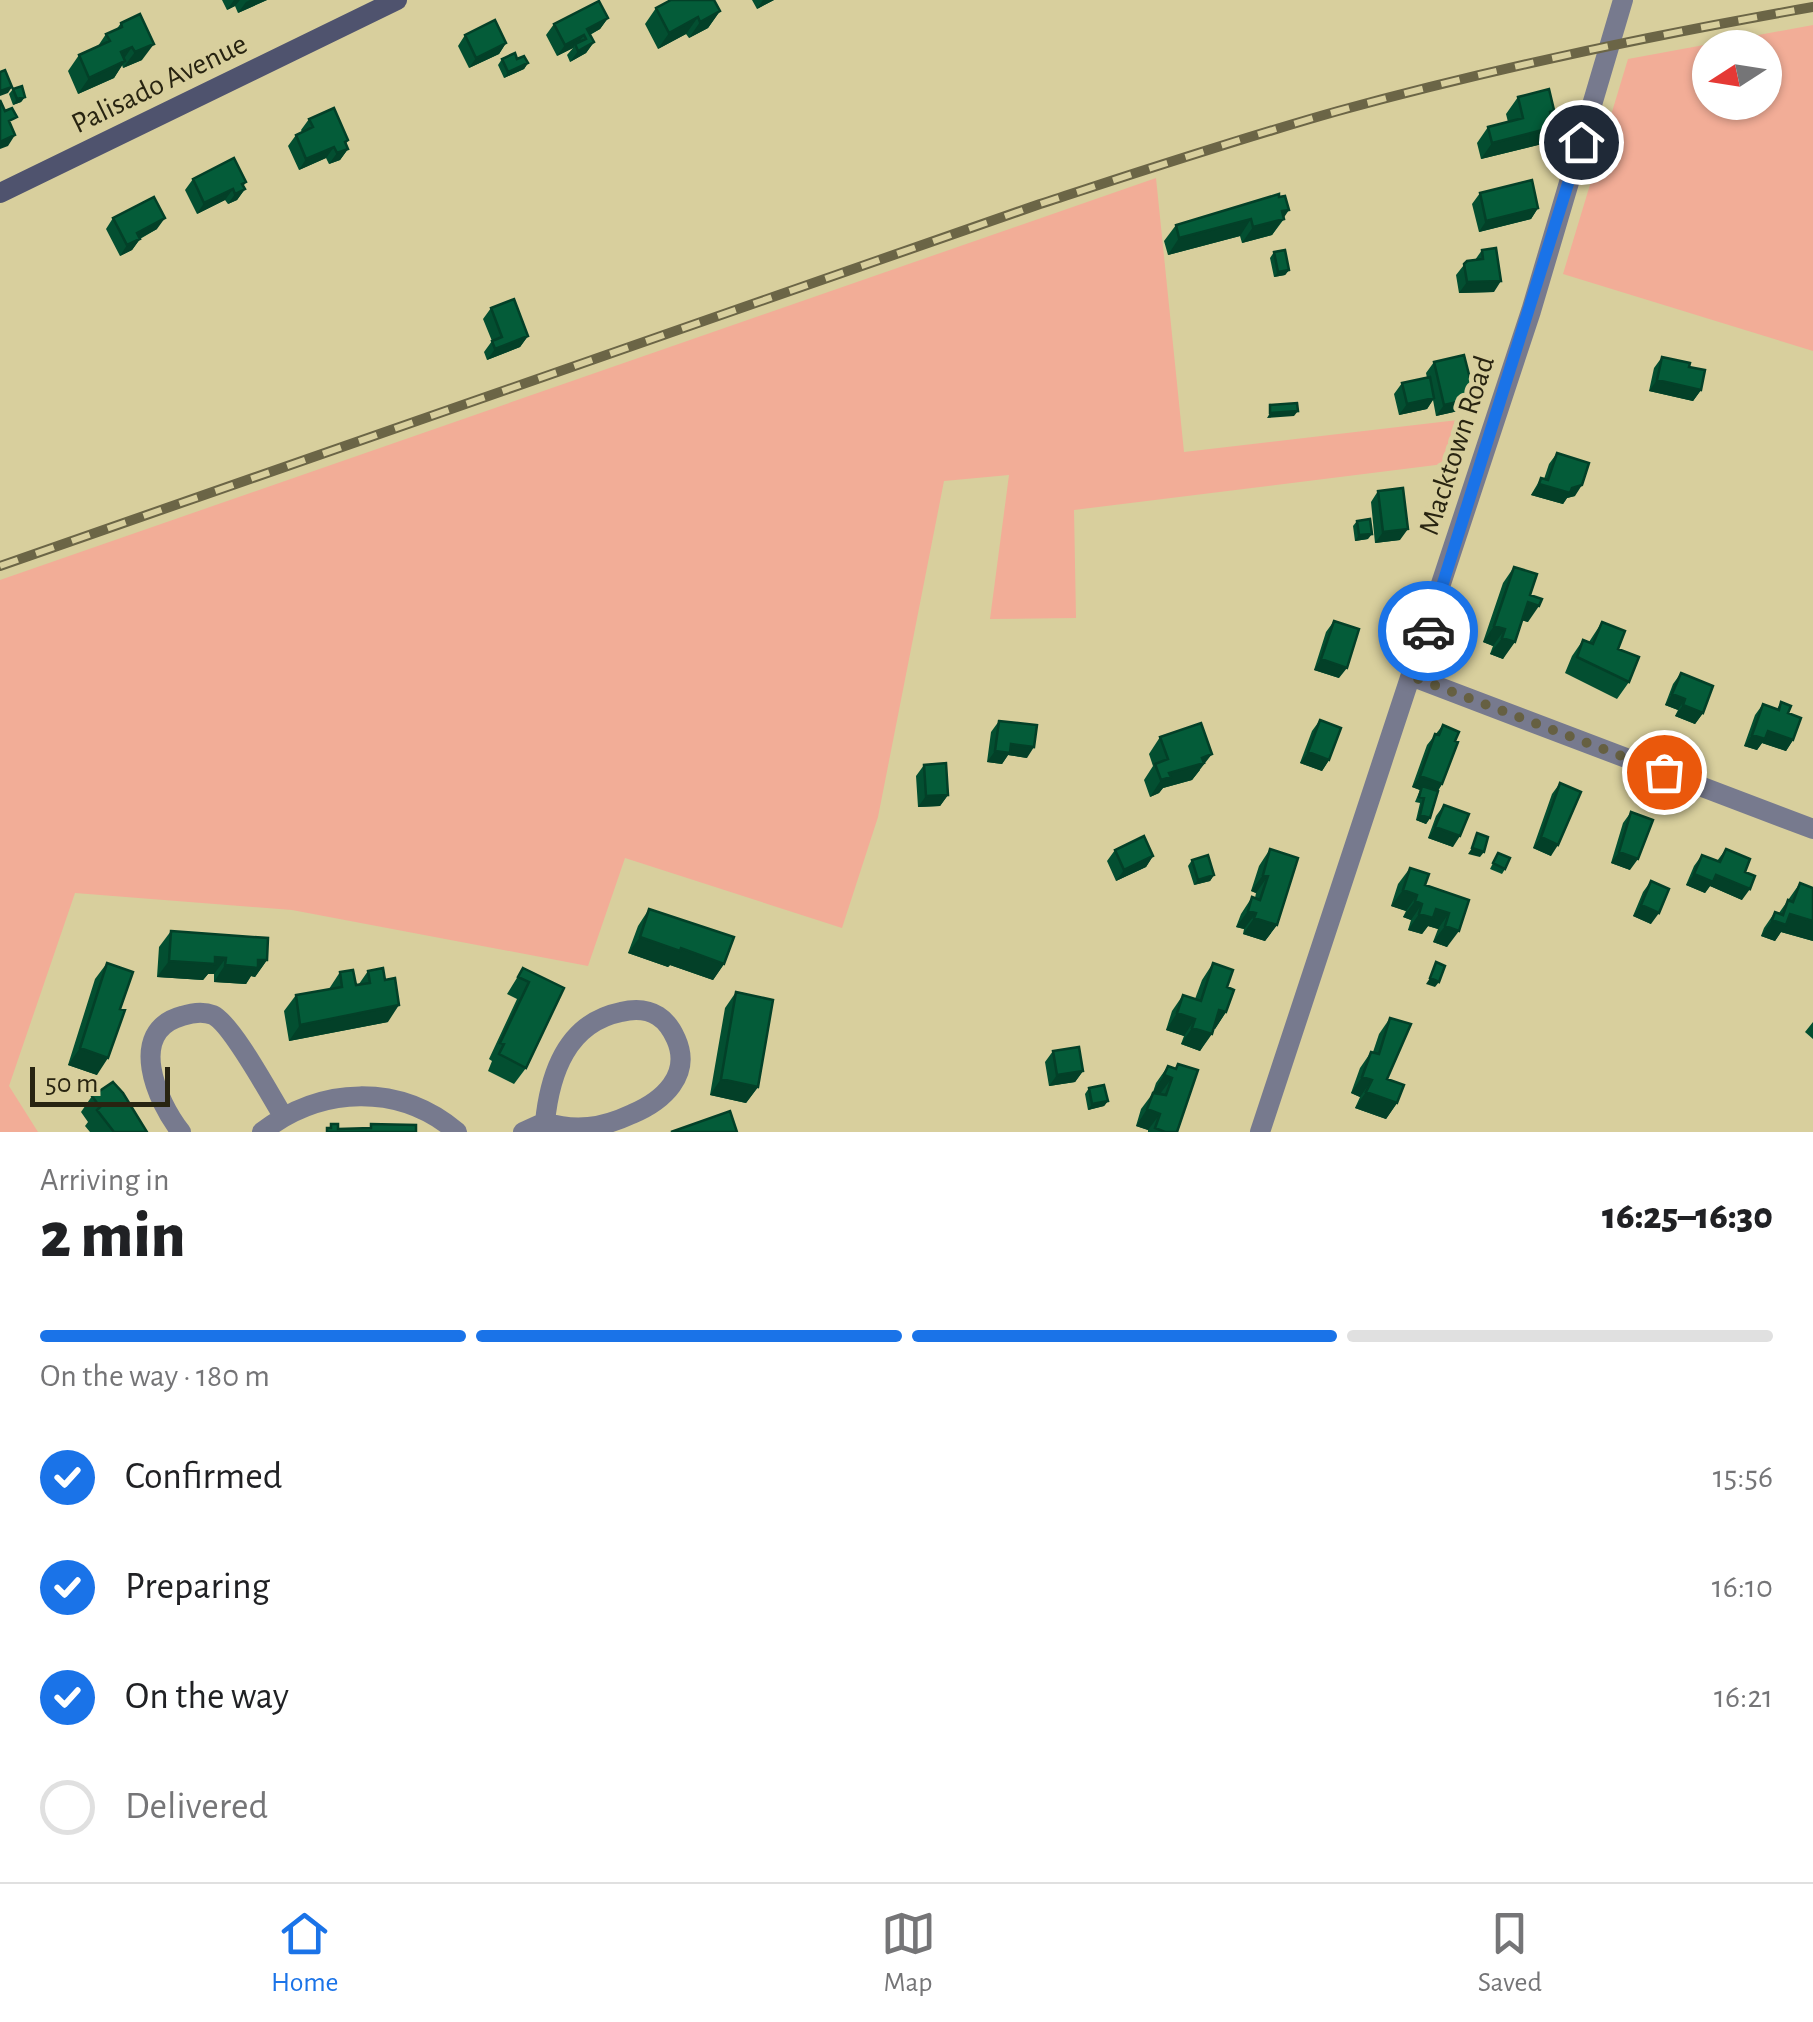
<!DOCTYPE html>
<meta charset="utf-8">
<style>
:root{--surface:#fff;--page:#f2f2f2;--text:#202124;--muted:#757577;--line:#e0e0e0;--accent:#1a73e8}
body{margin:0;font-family:"Alegreya Sans",sans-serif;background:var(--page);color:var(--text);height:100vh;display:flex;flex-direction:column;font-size:38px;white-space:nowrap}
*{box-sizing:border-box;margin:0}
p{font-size:32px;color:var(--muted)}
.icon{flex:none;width:55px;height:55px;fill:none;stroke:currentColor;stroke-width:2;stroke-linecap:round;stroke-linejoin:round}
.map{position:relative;height:1132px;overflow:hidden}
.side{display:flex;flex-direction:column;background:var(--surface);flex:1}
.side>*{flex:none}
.needle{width:65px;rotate:258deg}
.fabs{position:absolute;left:1692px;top:30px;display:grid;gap:20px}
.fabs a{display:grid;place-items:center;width:90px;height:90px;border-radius:50%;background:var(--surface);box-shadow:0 2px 8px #0004;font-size:50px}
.scale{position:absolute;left:30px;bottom:25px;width:140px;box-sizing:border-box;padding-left:10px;border:5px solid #282411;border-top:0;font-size:28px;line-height:35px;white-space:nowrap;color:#282411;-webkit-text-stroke:8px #d8cf9d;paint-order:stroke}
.pin{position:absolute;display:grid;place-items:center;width:85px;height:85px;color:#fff;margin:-42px;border:5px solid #fff;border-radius:50%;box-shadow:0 2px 10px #0007}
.courier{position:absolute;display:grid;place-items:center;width:100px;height:100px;margin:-50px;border:8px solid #1a73e8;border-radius:50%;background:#fff;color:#222;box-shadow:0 2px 12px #0007}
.summary em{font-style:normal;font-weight:800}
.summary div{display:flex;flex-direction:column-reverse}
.summary{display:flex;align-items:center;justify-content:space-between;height:170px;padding:0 40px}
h1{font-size:65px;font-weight:800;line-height:75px}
.bar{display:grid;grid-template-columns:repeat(4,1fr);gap:15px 10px;align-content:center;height:120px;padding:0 40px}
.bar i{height:12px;border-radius:8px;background:var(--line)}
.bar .current{background:var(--accent)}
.bar p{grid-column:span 4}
ol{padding:0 40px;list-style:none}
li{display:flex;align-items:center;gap:30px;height:110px}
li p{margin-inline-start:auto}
li .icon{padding:10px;border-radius:50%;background:var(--accent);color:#fff;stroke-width:4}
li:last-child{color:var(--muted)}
li i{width:55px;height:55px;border:5px solid var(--line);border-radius:50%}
.menu{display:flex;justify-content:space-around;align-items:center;height:140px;border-top:2px solid var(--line);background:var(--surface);font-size:28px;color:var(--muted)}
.menu a{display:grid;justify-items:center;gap:5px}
.menu .current{color:var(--accent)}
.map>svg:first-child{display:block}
</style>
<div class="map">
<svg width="1813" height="1132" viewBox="0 0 1813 1132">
<rect width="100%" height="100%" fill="#d8cf9d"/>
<path fill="#f2ad97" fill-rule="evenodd" d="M1813,25V351L1563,274L1628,59ZM1710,48H1765V102H1710Z
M1156,178L1184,452L1475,418L1460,462L1074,510L1076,618L990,619L1009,475L944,481L878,817L842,928L625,858L588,966L292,910L75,893L9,1086L38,1132H0V580Z"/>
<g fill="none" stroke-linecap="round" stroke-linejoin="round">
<path stroke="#777a8e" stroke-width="20" d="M1413,677L1813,829
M181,1132C157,1102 126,1031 182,1016C191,1013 203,1011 213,1015C232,1024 270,1095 283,1116
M262,1132C321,1086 399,1083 457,1132
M523,1132L545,1122C575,1132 602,1128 632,1114C663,1101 692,1075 676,1039C672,1030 666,1021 658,1016C647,1009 633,1009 621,1012C567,1023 550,1073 545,1122
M1260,1132L1531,311L1623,0"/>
<path stroke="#4f536e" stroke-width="20" d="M0,193L397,0"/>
<defs>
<path id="rail" d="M0,566L1040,204C1139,172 1238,139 1338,111C1495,68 1653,35 1813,7"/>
</defs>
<use href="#rail" stroke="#6b6546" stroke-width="10"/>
<use href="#rail" stroke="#d8cf9d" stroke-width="6" stroke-dasharray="19" stroke-linecap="butt"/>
</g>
<path fill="#034f31" d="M222,0H267L238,13L235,6L227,10Z
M752,0H774L757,9Z
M656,8L720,11L708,28L689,38L686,34L658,49L645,24Z
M608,18L600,29L590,35L594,42L586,53L570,62L567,55L573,48L557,56L546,35L554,24Z
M121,23L142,60L123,68L122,65L114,78L78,94L68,71L79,55L98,46L106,34L116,30Z
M465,35L506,43L499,54L469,68L458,46Z
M502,59L528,63L524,69L504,78L498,65Z
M13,89L25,97L21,102L13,105L9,94Z
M1518,97L1554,110L1551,116L1554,127L1542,144L1481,159L1477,143L1488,127L1508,122L1506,114Z
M309,119L348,140L346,144L348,149L340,160L329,164L326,158L299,170L288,146L296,135L302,132L301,130Z
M193,179L246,182L243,186L245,189L237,200L228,204L225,200L197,214L185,190Z
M1480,193L1538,208L1531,219L1479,232L1472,204Z
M1283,217L1284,219L1272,235L1242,243L1240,236L1168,255L1164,241L1176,225Z
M113,218L157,229L140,239L132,250L120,256L106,229Z
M1482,250L1494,292L1459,293L1456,275L1467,261L1475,260Z
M1274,252L1289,270L1285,275L1274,277L1270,258Z
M491,308L528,336L520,347L487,360L484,352L492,341L483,319Z
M1662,357L1689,367L1701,390L1693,401L1649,391L1654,368Z
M1434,362L1467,409L1436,416L1433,400L1427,409L1399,415L1394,394L1402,383L1427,378L1426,373Z
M1557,453L1575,496L1567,498L1563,504L1531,495L1541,478L1544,479L1549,464Z
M1378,491L1400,540L1375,543L1371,502Z
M1357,521L1368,539L1355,541L1353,526Z
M1514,567L1530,595L1528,622L1522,620L1503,659L1490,654L1493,646L1483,642L1503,583Z
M1334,621L1339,678L1314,670L1326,632Z
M1602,622L1618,649L1629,682L1617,699L1565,673L1572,656L1583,640L1589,642Z
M1681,673L1703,713L1695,724L1675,716L1678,710L1665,705L1673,684Z
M1781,702L1788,713L1793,740L1786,751L1762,743L1757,750L1744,746L1755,715L1763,704L1777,709Z
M1320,720L1329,760L1322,771L1300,763L1312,731Z
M999,721L1027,758L1008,755L1002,764L987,762L991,732Z
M1443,725L1442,784L1438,791L1430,818L1426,824L1416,820L1420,803L1415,802L1420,790L1412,787L1427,745Z
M1160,737L1200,770L1192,780L1163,788L1159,793L1150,797L1144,780L1153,766L1149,754Z
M924,765L948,795L940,806L918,807L916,776Z
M1560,783L1551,856L1533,848L1552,794Z
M1444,805L1453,847L1428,838L1436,816Z
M1631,812L1630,870L1611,863L1623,823Z
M1270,849L1277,925L1265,941L1243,934L1244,929L1236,927L1241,914L1252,897L1255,898L1256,893L1251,891L1259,866Z
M1726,849L1745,872L1742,900L1710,886L1705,893L1686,885L1694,866L1702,855L1717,861Z
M1115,850L1153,856L1146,867L1116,881L1107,861Z
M1498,853L1505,869L1502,874L1490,869Z
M1192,860L1214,875L1210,881L1194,885L1188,866Z
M1410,868L1425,885L1469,900L1447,947L1433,942L1438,929L1428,926L1422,934L1408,930L1411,920L1403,917L1406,911L1391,906L1398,884Z
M1651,881V924L1633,916L1643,892Z
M1800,883L1813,888V941L1781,932L1775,941L1761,936L1764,928L1775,912L1779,913Z
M649,909L724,964L713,980L670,965L668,967L628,953L638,926Z
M171,931L267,960L255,977L251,976L246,984L214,982V974H208L203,980L157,977L159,947Z
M107,963L97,1075L68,1065L95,979Z
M1213,963L1226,1012L1215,1029L1214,1028L1200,1051L1181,1044L1184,1036L1166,1030L1172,1011L1183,995L1195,999L1202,980Z
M523,968L564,988L526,1068L514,1084L488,1071L492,1061L489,1059L517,999L507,994Z
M368,971L385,980L388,1022L289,1041L284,1011L296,995L329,989L340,972L356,985L359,984Z
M736,992L758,1087L746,1103L710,1095L725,1008Z
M1390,1018L1387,1079L1397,1103L1386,1119L1355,1108L1360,1097L1351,1093L1360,1068L1371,1052H1373L1379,1034Z
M1813,1022V1039L1805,1032Z
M1053,1051L1083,1071L1075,1082L1049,1086L1045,1062Z
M1178,1064L1177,1132H1148V1130L1136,1126L1141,1109L1153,1093L1160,1094L1153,1092L1156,1083L1168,1066L1175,1069Z
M1089,1088L1108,1101L1104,1106L1088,1110L1085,1094Z
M92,1096L147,1132H90L85,1126L88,1122L81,1112Z"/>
<path fill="#034028" d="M234,0H240L235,6L227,10Z
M250,0H267L238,13L246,2Z
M763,0H774L757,9Z
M720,11L708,28L689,38L700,22Z
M698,17L686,34L658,49L669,33Z
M608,18L600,29L585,37L584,35L576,46L575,44L573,48L557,56L565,45L587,29Z
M594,42L586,53L570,62L578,51Z
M506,43L499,54L469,68L476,58Z
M154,44L142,60L123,68L135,52Z
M132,47L121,63V52Z
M125,61L114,78L78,94L89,78Z
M528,63L524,69L504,78L508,72Z
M12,87L8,93L0,96V91Z
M25,97L21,102L13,105L17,99Z
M1554,127L1542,144L1481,159L1492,143Z
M15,135L8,146L0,149V142Z
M334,147L326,158L299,170L306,159Z
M348,149L340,160L329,164L337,153Z
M246,182L239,192L245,189L237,200L228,204L242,184Z
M233,189L225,200L197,214L204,203Z
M1538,208L1531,219L1479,232L1486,221Z
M1289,210L1272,235L1242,243L1253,227L1282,211Z
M165,218L157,229L129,244L137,233Z
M1251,219L1240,236L1168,255L1179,238Z
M140,239L132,250L120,256L127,245Z
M1289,270L1285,275L1274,277L1278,272Z
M1501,281L1494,292L1459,293L1467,282Z
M528,336L520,347L487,360L495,349Z
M1657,380L1701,390L1693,401L1649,391Z
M1434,398L1427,409L1399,415L1407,404Z
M1475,398L1467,409L1436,416L1444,405Z
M1298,411L1294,416L1267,418L1270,413Z
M1539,484L1572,488L1582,485L1575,496L1567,498L1563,504L1531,495Z
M1408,529L1400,540L1375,543L1383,532Z
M1372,534L1368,539L1355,541L1359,535Z
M1528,602L1539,606L1528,622L1517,619Z
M1494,626L1505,629L1493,646L1483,642Z
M1502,638L1515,642L1503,659L1490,654Z
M1321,659L1347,668L1339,678L1314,670Z
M1672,694L1685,699L1678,710L1665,705Z
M1683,705L1703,713L1695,724L1675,716Z
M1768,731L1793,740L1786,751L1762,743L1757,750L1744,746L1752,735Z
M1011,744L1034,747L1027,758L1008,755L1002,764L987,762L995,751Z
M1308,752L1329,760L1322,771L1300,763Z
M1212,754L1192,780L1163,788L1159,793L1150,797L1161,780L1169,773Z
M1420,776L1442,784L1435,795L1422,786L1420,790L1412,787Z
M948,795L940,806L918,807L926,796Z
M1420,815L1430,818L1426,824L1416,820Z
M1435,827L1460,836L1453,847L1428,838Z
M1541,837L1558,845L1551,856L1533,848Z
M1472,848L1484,852L1480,857L1468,854Z
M1619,852L1638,859L1630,870L1611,863Z
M1153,856L1146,867L1116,881L1124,870Z
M1694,874L1716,875L1750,889L1742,900L1710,886L1705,893L1686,885Z
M1214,875L1210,881L1194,885L1198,880Z
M1263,875L1268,876L1256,893L1251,891Z
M1403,890L1417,895L1406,911L1391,906Z
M1415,901L1422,904L1411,920L1403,917Z
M1641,905L1659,913L1651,924L1633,916Z
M1436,909L1449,913L1438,929L1428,926L1422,934L1408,930L1419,914Z
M1248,911L1256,913L1244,929L1236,927Z
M1790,914L1813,921V941L1781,932L1775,941L1761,936L1772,920Z
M1254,918L1277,925L1265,941L1243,934Z
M1445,926L1459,931L1447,947L1433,942Z
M640,937L681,948L724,964L713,980L670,965L668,967L628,953Z
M215,957L226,958L214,974H208L203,980L157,977L169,961Z
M258,960H267L255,977L251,976L246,984L214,982L225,965Z
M1430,978L1439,982L1435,987L1426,984Z
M399,1005L388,1022L289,1041L300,1025Z
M1219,1010L1226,1012L1215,1029L1208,1026Z
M1177,1013L1195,1019L1184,1036L1166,1030Z
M1192,1028L1212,1034L1200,1051L1181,1044Z
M80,1048L108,1058L97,1075L68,1065Z
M1083,1071L1075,1082L1049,1086L1057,1075Z
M1164,1075L1172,1078L1160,1094L1153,1092Z
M1362,1077L1372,1080L1360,1097L1351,1093Z
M721,1079L758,1087L746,1103L710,1095Z
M1366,1092L1397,1103L1386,1119L1355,1108Z
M1108,1101L1104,1106L1088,1110L1092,1104Z
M1147,1109L1160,1114L1148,1130L1136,1126Z"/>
<path fill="#045c39" stroke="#034028" stroke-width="2.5" d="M671,0H714L720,11L700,22L698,17L669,33L656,8Z
M599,1L608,18L587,29L594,42L578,51L575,44L586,39L584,35L565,45L554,24Z
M140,14L154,44L135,52L132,47L121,52L125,61L89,78L79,55L110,41L106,34L122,27L121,23Z
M495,20L506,43L476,58L465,35Z
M515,53L517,59L524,56L528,63L508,72L502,59Z
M5,70L12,87L0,91V72Z
M22,86L25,97L17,99L13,89Z
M1549,89L1554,110L1550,112L1554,127L1492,143L1488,127L1523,118L1518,97Z
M0,100L5,111L12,108L17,117L9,121L15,135L0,142Z
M334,108L348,140L345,142L348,149L337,153L334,147L306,159L296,135L313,127L309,119Z
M234,158L246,182L242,184L245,189L235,194L233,189L204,203L193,179Z
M1532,180L1538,208L1486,221L1480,193Z
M1279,194V197L1285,196L1289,210L1282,211L1284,219L1253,227L1251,219L1179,238L1176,225Z
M154,197L165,218L137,233L140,239L127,245L113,218Z
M1496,248L1501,281L1467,282L1464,264L1467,261L1483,259L1482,250Z
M1285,250L1289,270L1278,272L1274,252Z
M514,299L528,336L495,349L492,341L502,337L491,308Z
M1464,355L1475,398L1444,405L1434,362Z
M1662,357L1690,363L1689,367L1705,370L1701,390L1657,380Z
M1430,377L1434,398L1407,404L1402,383Z
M1297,403L1298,411L1270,413V405Z
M1557,453L1589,463L1582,485L1572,488L1570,493L1539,484L1541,478L1548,480Z
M1403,488L1408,529L1383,532L1378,491Z
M1370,519L1372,534L1359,535L1357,521Z
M1514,567L1537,574L1530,595L1542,599L1539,606L1528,602L1515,642L1502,638L1505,629L1494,626Z
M1334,621L1359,629L1347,668L1321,659Z
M1602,622L1625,631L1618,649L1639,657L1629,682L1577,657L1583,640L1593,644Z
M1681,673L1713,686L1703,713L1683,705L1685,699L1672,694Z
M1781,702L1791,706L1788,713L1801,718L1793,740L1768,731L1765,739L1752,735L1763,704L1779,710Z
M1320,720L1341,728L1329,760L1308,752Z
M999,721L1037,725L1034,747L1011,744L1010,753L995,751Z
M1201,723L1212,754L1202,758L1204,763L1169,773L1171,777L1161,780L1155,764L1168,759L1160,737Z
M1443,725L1459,732L1455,741L1458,742L1442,784L1420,776L1435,734L1439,735Z
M946,763L948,795L926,796L924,765Z
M1560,783L1581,792L1558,845L1541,837Z
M1422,786L1438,791L1430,818L1420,815L1424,798L1419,797Z
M1444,805L1469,814L1460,836L1435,827Z
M1631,812L1653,820L1638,859L1619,852Z
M1477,833L1488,837L1484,852L1472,848Z
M1144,836L1153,856L1124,870L1115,850Z
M1270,849L1298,858L1277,925L1254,918L1256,913L1248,911L1252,897L1260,900L1268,876L1263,875Z
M1726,849L1750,859L1745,872L1755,876L1750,889L1716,875L1713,882L1694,874L1702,855L1720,862Z
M1498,853L1510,858L1505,869L1493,863Z
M1208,855L1214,875L1198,880L1192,860Z
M1410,868L1429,874L1425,885L1469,900L1459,931L1445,926L1449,913L1436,909L1433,918L1419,914L1422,904L1415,901L1417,895L1403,890Z
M1651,881L1669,889L1659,913L1641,905Z
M1800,883L1813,888V921L1790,914L1786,925L1772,920L1775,912L1783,915L1788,900L1793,902Z
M649,909L734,937L724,964L681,948L680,951L640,937Z
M171,931L268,938L267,960H258V968L225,965L226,958L215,957V964L169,961Z
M1436,962L1445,966L1439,982L1430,978Z
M107,963L133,972L120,1009L125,1010L108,1058L80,1048Z
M1213,963L1233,970L1227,987L1234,990L1226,1012L1219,1010L1212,1034L1192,1028L1195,1019L1177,1013L1183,995L1201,1001Z
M383,968L385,980L395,978L399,1005L300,1025L296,995L342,987L340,972L353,970L356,985L370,983L368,971Z
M523,968L564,988L526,1068L499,1054L504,1044L500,1043L529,982L518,977Z
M736,992L773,1000L758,1087L721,1079Z
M1390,1018L1411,1024L1387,1079L1404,1085L1397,1103L1366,1092L1372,1080L1362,1077L1371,1052L1379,1054Z
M1079,1047L1083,1071L1057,1075L1053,1051Z
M1178,1064L1198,1070L1177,1132H1165L1155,1128L1160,1114L1147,1109L1153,1093L1166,1095L1172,1078L1164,1075L1168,1066L1176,1069Z
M113,1082L123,1093L147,1132H114L97,1110L100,1107L92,1096Z
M1104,1085L1108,1101L1092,1104L1089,1088Z
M730,1111L737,1132H671Z
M331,1124H338V1129L371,1128V1124L416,1125V1132H327V1128H331Z"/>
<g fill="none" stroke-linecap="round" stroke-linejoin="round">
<path stroke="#666042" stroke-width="10" stroke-dasharray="0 18" d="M1428,631L1413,677L1664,772"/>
<path stroke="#1a73e8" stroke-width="12" d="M1428,631L1581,142"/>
</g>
<g text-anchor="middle" stroke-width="10" stroke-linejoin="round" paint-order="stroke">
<g font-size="30" fill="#282411" stroke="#d8cf9d">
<text transform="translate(159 83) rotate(-26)" y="10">Palisado Avenue</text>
<text transform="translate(1456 445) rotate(-72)" y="10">Macktown Road</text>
</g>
</g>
</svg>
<div class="fabs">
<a><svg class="needle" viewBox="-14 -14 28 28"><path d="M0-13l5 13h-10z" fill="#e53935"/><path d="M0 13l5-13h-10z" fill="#757577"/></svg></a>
</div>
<div class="scale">50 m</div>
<div class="pin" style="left:1664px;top:772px;background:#ea580c"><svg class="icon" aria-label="bag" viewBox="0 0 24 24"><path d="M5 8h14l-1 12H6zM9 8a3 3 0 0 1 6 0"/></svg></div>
<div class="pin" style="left:1581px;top:142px;background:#1f2937"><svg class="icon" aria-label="home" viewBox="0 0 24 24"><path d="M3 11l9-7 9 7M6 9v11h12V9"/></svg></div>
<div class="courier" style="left:1428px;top:631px"><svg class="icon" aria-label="car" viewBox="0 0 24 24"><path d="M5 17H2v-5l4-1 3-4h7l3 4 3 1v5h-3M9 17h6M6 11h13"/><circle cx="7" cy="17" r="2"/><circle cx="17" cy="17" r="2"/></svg></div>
</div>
<section class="side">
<div class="summary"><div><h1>2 min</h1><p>Arriving in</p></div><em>16:25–16:30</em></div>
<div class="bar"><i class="current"></i><i class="current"></i><i class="current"></i><i></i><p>On the way · 180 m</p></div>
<ol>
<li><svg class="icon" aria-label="check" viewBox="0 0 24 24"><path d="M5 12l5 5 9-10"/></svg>Confirmed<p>15:56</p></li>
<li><svg class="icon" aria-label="check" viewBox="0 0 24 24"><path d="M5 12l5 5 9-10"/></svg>Preparing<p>16:10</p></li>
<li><svg class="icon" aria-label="check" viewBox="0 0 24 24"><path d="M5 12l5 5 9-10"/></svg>On the way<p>16:21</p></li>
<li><i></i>Delivered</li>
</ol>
</section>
<nav class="menu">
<a class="current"><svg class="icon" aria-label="home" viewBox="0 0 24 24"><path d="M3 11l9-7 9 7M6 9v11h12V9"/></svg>Home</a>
<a><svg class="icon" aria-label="map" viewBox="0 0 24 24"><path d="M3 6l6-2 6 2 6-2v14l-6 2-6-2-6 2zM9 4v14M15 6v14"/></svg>Map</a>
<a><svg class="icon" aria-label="saved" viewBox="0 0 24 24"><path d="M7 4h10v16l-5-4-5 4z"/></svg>Saved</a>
</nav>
